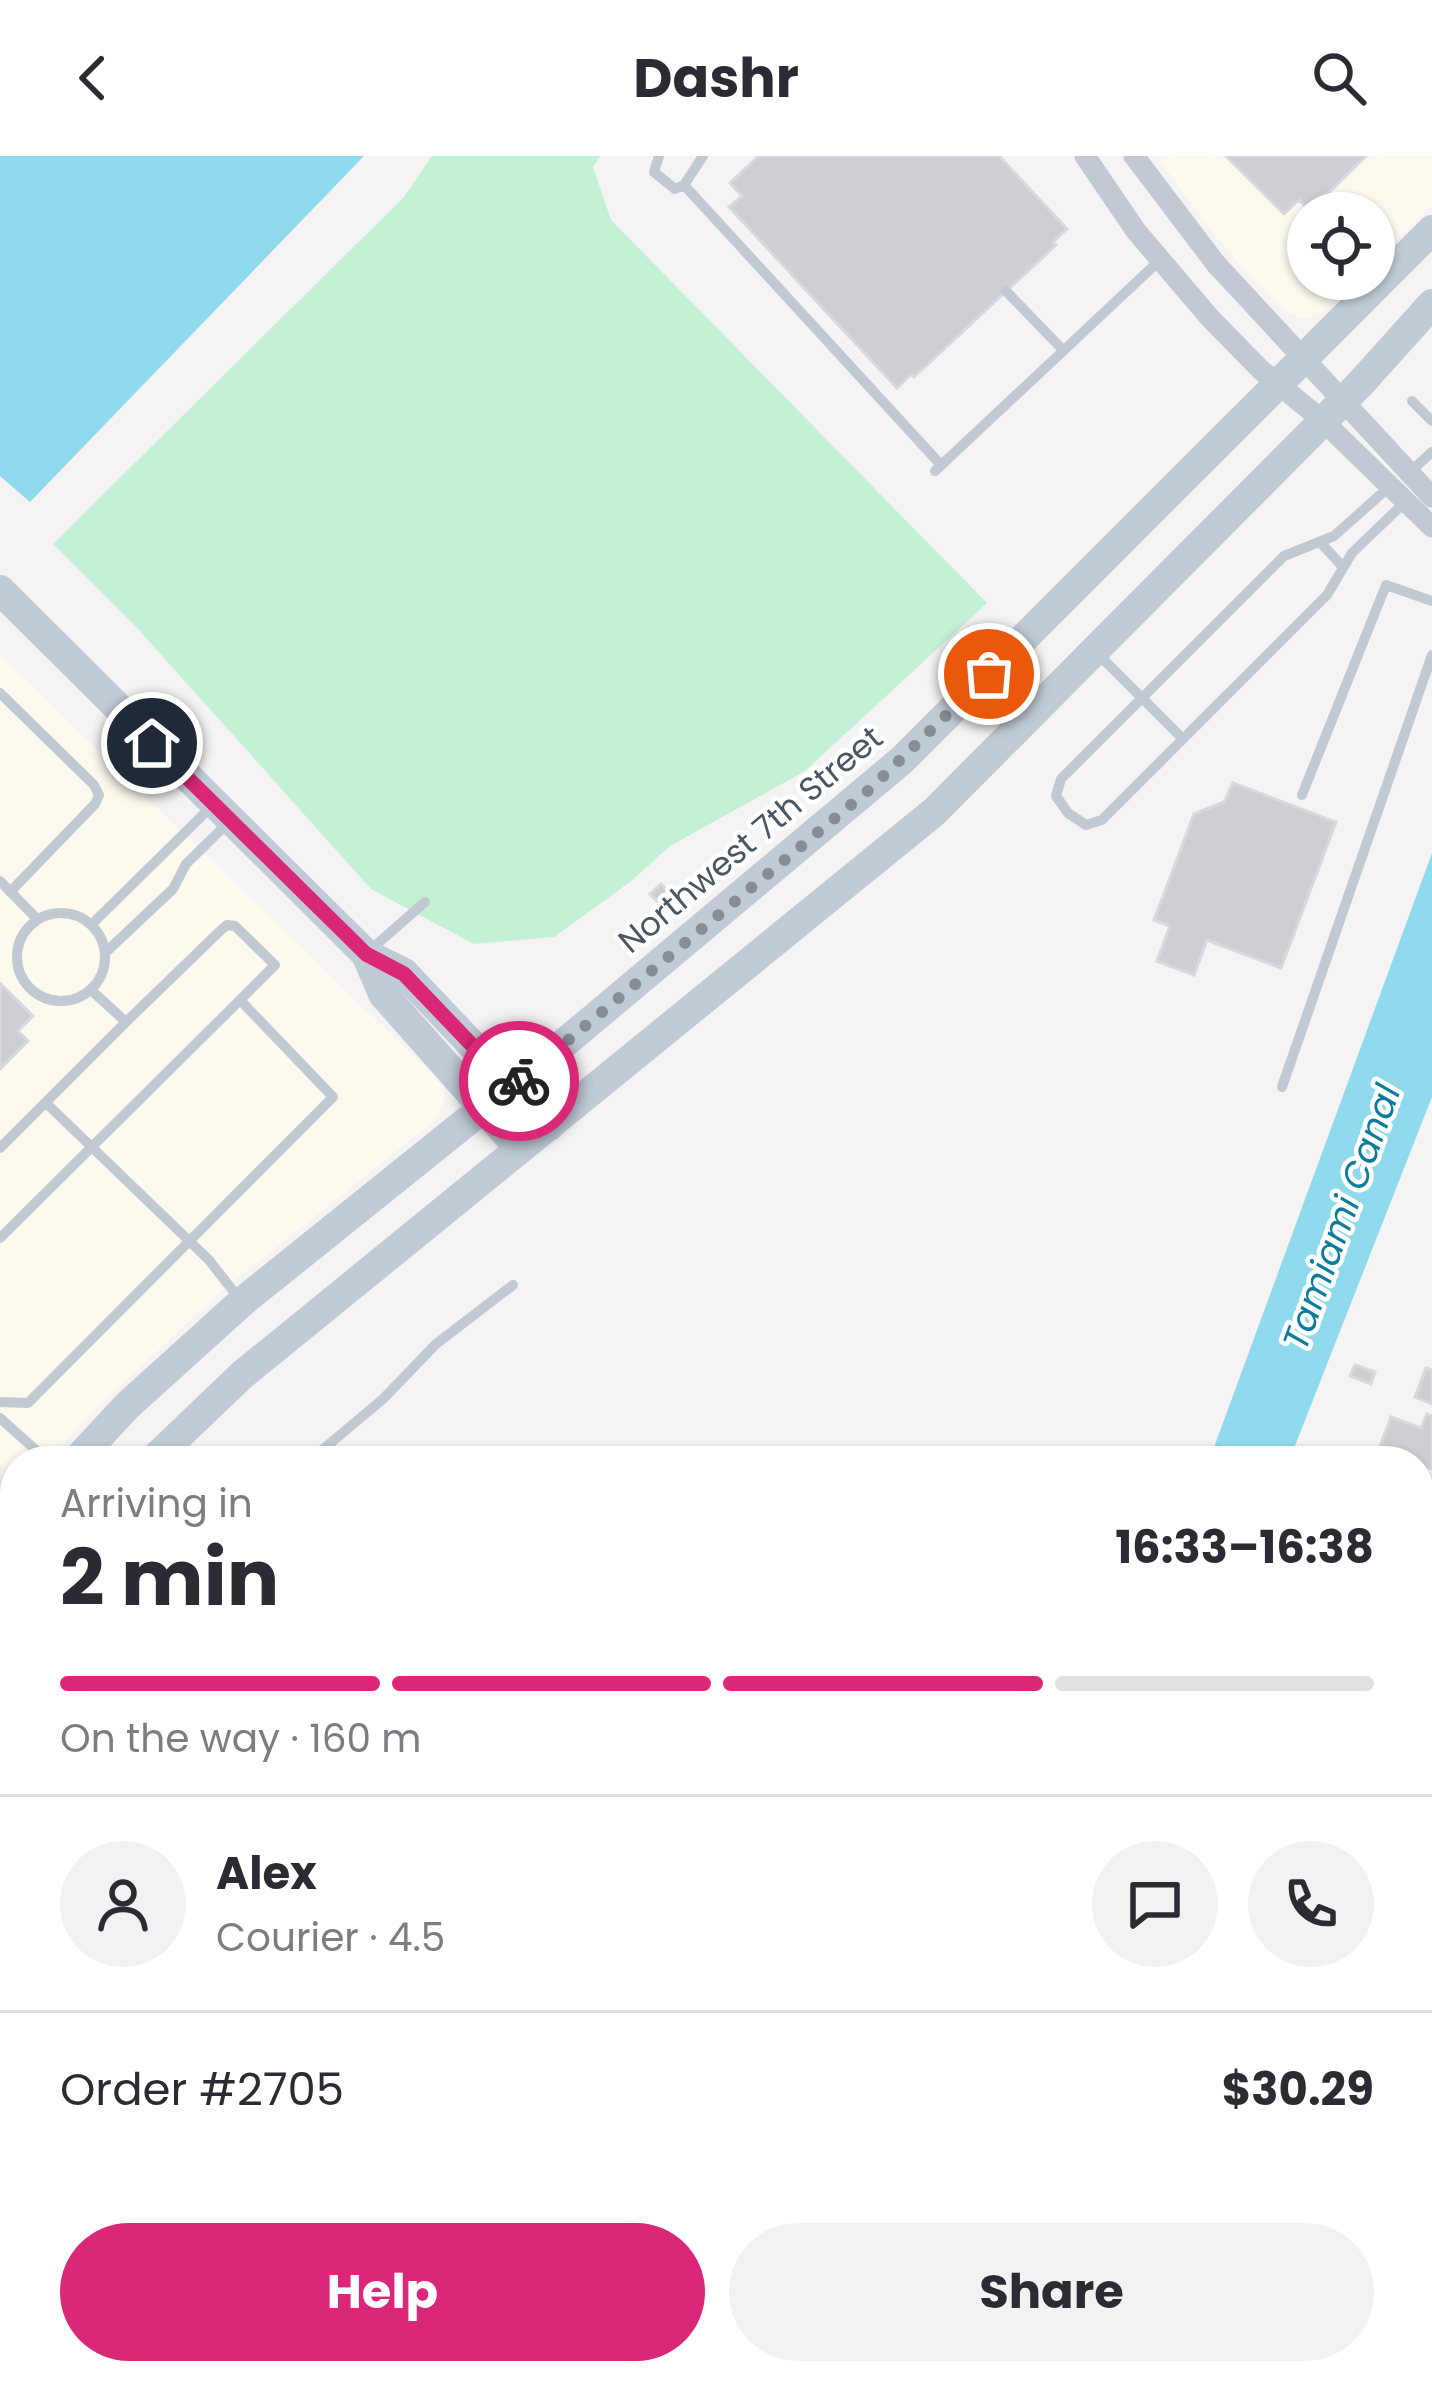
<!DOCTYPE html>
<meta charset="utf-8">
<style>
:root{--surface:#fff;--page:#f2f2f3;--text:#2b2b33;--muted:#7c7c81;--line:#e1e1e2;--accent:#db2777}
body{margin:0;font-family:Poppins,sans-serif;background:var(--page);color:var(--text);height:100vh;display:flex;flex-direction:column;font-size:45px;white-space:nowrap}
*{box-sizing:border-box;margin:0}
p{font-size:39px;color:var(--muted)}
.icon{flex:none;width:66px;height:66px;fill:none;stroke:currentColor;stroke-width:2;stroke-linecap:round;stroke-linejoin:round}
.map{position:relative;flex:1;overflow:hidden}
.details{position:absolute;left:0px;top:1290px;width:1434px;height:939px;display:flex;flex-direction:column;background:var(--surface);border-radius:48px 48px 0 0;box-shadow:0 3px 9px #0004}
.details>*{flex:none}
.tools{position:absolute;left:1287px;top:36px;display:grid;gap:24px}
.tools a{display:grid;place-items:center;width:108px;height:108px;border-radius:50%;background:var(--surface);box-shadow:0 3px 9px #0004;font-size:60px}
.pin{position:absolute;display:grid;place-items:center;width:102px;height:102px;color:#fff;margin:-51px;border:6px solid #fff;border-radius:50%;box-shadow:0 3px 12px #0007}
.courier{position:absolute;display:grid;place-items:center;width:120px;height:120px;margin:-60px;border:9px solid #db2777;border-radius:50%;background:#fff;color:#222;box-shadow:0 3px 15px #0007}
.headline em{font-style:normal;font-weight:700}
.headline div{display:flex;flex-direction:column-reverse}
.headline{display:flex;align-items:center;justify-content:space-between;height:204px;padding:0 60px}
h1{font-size:78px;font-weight:700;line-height:90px}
.bar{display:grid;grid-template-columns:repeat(4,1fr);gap:18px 12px;align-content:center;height:144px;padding:0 60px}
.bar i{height:15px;border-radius:9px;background:var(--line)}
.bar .on{background:var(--accent)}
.bar p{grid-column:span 4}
.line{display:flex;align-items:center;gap:30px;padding:0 60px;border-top:3px solid var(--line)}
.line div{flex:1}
.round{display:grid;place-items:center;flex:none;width:126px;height:126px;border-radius:63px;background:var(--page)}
.action{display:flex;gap:24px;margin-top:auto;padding:24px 60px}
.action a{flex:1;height:138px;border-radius:72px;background:var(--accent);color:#fff;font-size:48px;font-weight:700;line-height:138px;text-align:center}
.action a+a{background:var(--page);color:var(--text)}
header{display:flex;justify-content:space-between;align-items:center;height:156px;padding:0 60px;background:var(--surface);font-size:54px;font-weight:700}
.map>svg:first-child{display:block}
</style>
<header><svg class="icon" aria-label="back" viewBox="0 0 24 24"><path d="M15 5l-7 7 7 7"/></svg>Dashr<svg class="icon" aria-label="search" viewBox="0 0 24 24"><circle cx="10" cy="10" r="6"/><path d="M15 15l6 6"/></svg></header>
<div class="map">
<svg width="1432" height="2228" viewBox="0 0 1432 2228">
<rect width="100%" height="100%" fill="#f5f3f3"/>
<path fill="#fdf9ef" d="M1157,0H1432V49L1374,106V57H1308V123H1356L1321,157L1305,163L1290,158L1245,115L1205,67Z
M0,499L439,925L444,934V949L434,965L219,1137L91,1257L48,1305H15V1322L0,1308Z"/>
<path fill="#c3f1d5" d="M432,0H601L593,11L611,64L987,447L805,615L670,690L630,726L554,781L474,788L371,733L139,474L53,388L404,41Z"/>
<path fill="#90daee" d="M0,0H364L30,346L0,320Z
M1432,697V941L1289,1305H1209Z
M15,1923V2214H939L934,2228H0V1937Z"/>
<path fill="#cdcfd5" stroke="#d7d9de" stroke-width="3" d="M759,0H999L1067,73L1053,86L1056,89L914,221L911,218L897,232L729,51L742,40L730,27Z
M1226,0H1366L1310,55L1299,44L1284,58Z
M1233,627L1336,666L1281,812L1207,784L1194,819L1157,805L1170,770L1154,764L1194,658L1224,646Z
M661,728L676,744L666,754L650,738Z
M0,827L33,860L18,875L28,885L0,913Z
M1355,1209L1375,1216L1371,1228L1350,1220Z
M1426,1212L1432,1214V1248L1415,1241Z
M1427,1258L1432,1260V1313L1421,1309L1419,1314V1305L1379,1293L1391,1261L1421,1272Z
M1419,1343L1432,1356L1419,1370Z
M1431,1674H1432V1710L1419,1705Z
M1419,1720L1432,1725V1763L1419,1758Z
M0,1771L15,1774L13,1879L0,1866Z
M1432,1780V1813L1419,1826V1781L1425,1787Z
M1427,2020L1432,2025V2042L1430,2040L1420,2049L1419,2029Z
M1427,2184L1432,2189L1429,2204L1432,2228H1401L1408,2222L1400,2214H1419V2192Z
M1042,2214H1099L1093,2228H1037Z"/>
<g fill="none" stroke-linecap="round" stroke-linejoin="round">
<path stroke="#c1cad2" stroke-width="10" d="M659,0L654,16L675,33L684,29L703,0
M684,29L941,309
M1006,135L1063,194
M1412,245L1432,265
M935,315L1160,104
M1410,316L1432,296
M1389,331L1334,380L1284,400L1061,623L1056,640L1068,657L1086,669L1102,664L1327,439L1352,397L1404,347
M1320,386L1343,411
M1098,498L1183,583
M0,537L94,629L99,639L95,648L10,736
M1302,639L1386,429L1432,445
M0,725L37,763
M17 801a44 44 0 1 1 88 0a44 44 0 1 1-88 0Z
M92,768L211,651
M106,796L173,733L186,708L230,665
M368,796L425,746
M1282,931L1432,499
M46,947L209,1104L241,1145
M0,992L126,866
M0,1082L240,844
M0,1246L28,1247L333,941L240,844L275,809L235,770L227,769L221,774L126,866L91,834
M0,1262L48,1305
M309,1305L383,1243L436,1188L513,1129
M0,1625L15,1610
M0,1722L15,1709"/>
<path stroke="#c1cad2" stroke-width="21" d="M1085,0L1136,75L1210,162L1261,214L1322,264L1432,371
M1134,0L1216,108L1432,341
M1419,1455L1432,1469
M1419,1874L1432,1861
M1419,1913L1432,1926
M1273,2214L1288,2228"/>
<path stroke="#c1cbd6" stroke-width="30" d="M0,434L366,798L404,817L549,970
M366,798L383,838L520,993
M76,1305L127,1250L242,1146L562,889L902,604L1432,74
M152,1305L242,1219L934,656L1360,228L1432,148
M0,1404L15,1382
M0,1513L15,1490
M1419,1548L1432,1514
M1161,2228L1166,2214"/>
</g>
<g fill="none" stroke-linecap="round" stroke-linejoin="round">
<path stroke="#868d94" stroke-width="12" stroke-dasharray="0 21.6" d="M519,925L870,633L989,518"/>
<path stroke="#db2777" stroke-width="15" d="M152,587L366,798L404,818L512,931L519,925"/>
</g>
<g text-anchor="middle" stroke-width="9" stroke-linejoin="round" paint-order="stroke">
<g font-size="33" fill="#4a5661" stroke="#fff">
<text transform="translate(750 683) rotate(-40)" y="12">Northwest 7th Street</text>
</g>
<g font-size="36" font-style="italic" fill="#0c7c9b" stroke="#fff">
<text transform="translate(1341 1061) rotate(-70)" y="13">Tamiami Canal</text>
</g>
</g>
</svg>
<div class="tools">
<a><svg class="icon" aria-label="locate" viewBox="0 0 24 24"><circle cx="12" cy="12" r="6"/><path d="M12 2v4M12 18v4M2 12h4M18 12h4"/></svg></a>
</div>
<div class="pin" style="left:989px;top:518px;background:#ea580c"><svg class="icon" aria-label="bag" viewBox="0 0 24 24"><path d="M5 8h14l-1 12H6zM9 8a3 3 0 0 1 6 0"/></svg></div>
<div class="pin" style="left:152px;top:587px;background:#1f2937"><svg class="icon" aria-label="home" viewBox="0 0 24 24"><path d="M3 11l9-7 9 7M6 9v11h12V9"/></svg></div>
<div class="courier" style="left:519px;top:925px"><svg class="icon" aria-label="bike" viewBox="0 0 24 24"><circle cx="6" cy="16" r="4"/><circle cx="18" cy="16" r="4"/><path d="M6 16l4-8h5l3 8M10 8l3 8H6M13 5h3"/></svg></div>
<section class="details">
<div class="headline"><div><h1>2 min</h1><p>Arriving in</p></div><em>16:33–16:38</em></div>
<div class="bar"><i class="on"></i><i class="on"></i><i class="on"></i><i></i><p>On the way · 160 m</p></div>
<div class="line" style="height:216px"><a class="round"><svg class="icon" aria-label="person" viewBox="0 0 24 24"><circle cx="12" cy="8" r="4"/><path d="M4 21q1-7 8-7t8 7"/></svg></a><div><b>Alex</b><p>Courier · 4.5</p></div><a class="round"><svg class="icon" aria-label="chat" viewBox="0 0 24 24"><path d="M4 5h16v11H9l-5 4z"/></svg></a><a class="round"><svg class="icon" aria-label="phone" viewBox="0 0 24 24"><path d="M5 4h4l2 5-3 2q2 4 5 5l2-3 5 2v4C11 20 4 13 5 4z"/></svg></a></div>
<div class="line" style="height:156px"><div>Order #2705</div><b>$30.29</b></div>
<div class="action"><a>Help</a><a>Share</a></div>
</section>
</div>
